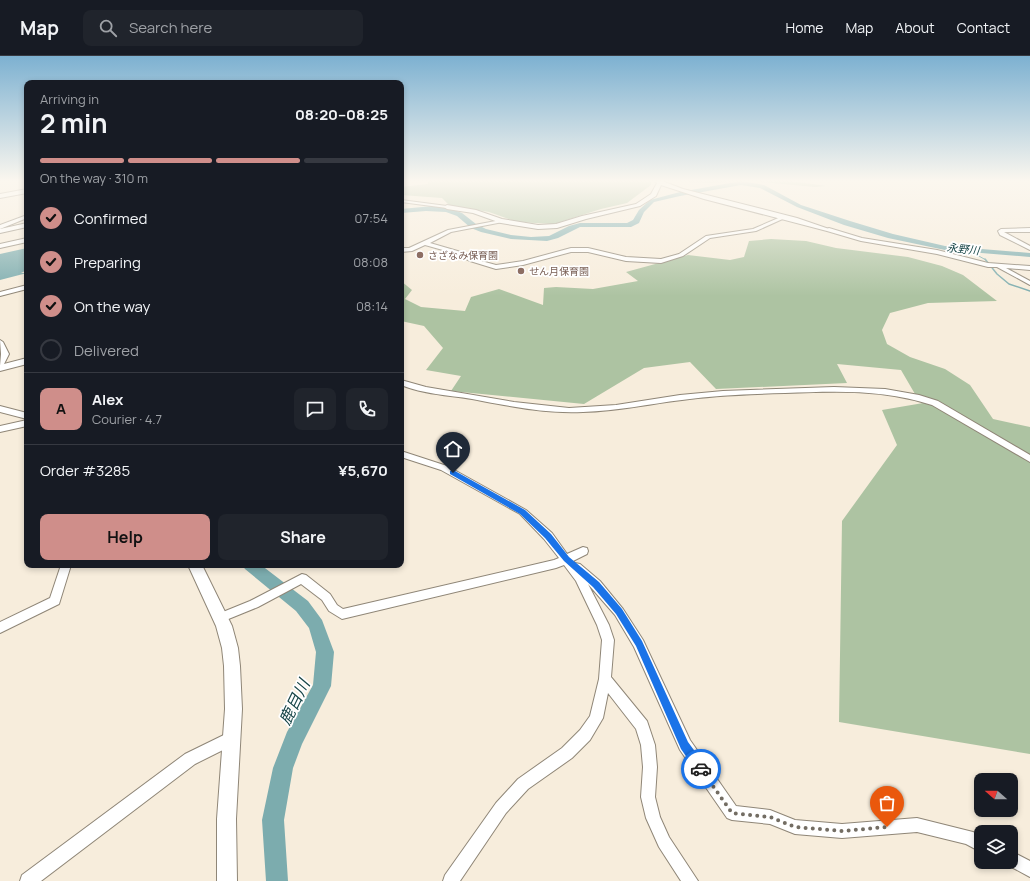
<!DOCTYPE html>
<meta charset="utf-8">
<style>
:root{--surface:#171b24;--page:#20242c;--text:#f1f3f6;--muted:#9ea1a6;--line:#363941;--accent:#cf8e8a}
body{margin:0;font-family:Manrope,"Noto Sans JP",sans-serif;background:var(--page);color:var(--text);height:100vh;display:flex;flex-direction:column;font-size:15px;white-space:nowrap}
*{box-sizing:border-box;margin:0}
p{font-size:13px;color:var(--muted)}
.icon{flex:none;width:22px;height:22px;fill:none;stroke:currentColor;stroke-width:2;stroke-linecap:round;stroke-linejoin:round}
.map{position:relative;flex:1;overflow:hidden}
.details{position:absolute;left:24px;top:24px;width:380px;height:488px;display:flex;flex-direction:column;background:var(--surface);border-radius:8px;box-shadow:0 2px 6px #0003}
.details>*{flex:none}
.needle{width:26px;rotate:290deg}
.fabs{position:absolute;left:974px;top:717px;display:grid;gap:8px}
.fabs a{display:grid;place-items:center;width:44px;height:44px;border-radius:8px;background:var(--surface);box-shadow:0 2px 6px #0003;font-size:20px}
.pin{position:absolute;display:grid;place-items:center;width:34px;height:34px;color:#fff;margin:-41px -17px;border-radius:50% 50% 50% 0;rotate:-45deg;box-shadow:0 0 4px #0007}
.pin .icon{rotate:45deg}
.courier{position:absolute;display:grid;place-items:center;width:40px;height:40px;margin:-20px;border:3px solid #1a73e8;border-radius:50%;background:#fff;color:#222;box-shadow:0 1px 5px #0007}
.overview em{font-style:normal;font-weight:700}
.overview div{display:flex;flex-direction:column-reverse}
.overview{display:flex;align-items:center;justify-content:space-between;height:68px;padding:0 16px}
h1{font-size:26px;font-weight:700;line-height:30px}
.bar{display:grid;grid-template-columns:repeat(4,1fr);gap:6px 4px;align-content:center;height:48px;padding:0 16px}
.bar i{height:5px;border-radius:3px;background:var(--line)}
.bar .active{background:var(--accent)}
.bar p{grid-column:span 4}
.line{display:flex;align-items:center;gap:10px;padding:0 16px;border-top:1px solid var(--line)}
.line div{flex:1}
.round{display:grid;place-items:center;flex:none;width:42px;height:42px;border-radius:8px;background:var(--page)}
ol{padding:0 16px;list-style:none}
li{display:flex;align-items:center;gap:12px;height:44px}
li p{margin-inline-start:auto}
li .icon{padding:4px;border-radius:50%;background:var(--accent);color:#111;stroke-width:4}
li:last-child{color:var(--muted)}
li i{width:22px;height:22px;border:2px solid var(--line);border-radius:50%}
.cta{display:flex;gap:8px;margin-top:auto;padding:8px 16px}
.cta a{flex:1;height:46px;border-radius:8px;background:var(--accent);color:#111;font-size:16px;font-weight:700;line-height:46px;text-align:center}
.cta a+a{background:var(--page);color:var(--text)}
header{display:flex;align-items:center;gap:24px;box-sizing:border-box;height:56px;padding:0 20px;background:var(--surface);border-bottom:1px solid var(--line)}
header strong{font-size:19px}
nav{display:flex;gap:22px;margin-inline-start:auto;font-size:14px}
.search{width:280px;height:36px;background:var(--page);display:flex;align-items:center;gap:10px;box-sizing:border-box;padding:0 14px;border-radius:8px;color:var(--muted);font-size:15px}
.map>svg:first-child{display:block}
</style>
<header>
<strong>Map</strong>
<div class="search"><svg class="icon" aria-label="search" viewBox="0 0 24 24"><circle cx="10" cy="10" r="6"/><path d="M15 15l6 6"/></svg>Search here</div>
<nav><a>Home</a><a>Map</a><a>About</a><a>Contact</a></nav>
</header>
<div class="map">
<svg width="1030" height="825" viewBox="0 0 1030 825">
<rect width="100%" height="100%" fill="#f7eddc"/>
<path fill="#adc3a2" d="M428,125H651V129L627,147L601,153L554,168L517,166L489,156L449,149L442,142L401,139V131L428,128Z
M669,125H791L826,130L815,131L752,125L708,127Z
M771,183L806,185L836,192L908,201L942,210L963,219L997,245L928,247L890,257L882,274L887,288L910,301L945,313L970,329L993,363L1030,371V698L839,666L842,465L897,389L882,354L935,345L915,338L901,314L837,308L847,327L716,333L690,306L644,312L584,348L451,335L461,320L426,314L443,292L424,270L401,265V225L412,234L405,243L421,251L465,255L471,241L499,233L543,249L544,232L556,231L593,233L638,225L626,216L688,199L730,204L744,201L749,185Z"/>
<path fill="#7cacae" d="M27,192V214L21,217H27L0,224V198Z"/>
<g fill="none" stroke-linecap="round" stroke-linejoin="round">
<path stroke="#7cacae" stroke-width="1" d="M968,194L986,204"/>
<path stroke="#7cacae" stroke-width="1.5" d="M985,203L997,218L1009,228L1030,235"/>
<path fill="#7cacae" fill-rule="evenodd" d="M741,125L764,129L801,149L850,165L893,178L945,190L1030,197V201L945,194L888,182L844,169L797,151L760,132L741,129L680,140L654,146L644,156L639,167L631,171H580L558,182L547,185L511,183L481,176L471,172L457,160L446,156L426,155L401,157V153L433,150L446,151L462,157L476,168L486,173L511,179L531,181L549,180L569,170L580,167H627L633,164L639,154L650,144L680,136Z
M242,509H261L308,545L322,564L334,596L331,630L302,688L293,712L284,764L288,825H266L262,764L273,712L287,676L313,629L316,596L309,572L296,555L245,513Z"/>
<defs>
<path id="street" d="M401,144L447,150L449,151L447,152L401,146Z
M27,159V162L0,173V169Z
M783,160L787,161L756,175L710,182L683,200L661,207L626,205L588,196H571L523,209L496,213L470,205L457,198L425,189L412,195L401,196V192H409L448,174L501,164H503V166L451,176L430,187L461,196L474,203L496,209L523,205L571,192H588L626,201L661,203L679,198L706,180L753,173Z
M829,172L862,182L937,194L988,207L1030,210V214L1006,212L1030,225V229L997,211H988L937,198L861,185L827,175V173Z
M1030,172V176H1004L1030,190V194L1000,179L998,175L1001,173Z
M27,182V186L0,192V188Z
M27,229V233L0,240V236Z
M0,284L3,286L9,298L3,310H0L1,298Z
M401,324L426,331L514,346L569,352L616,349L680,339L723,335L834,331L885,333L919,339L938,345L1030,399V406L932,349C884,333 835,335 785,337C751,338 716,339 682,344C649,348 617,355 583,356C546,358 509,350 472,343C448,339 423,338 401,329Z
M27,364V370L0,376V370Z
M401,395L447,410L526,454L552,477L567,498L583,491L587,492L588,495L587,498L573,505L575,507L580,508L600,525L623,553L643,584L690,684L736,750L770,754L795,764L842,768L917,762L973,776L981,780V796L966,788L917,776L842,782L795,778L770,768L732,764L727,762L680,694L634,591L615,559L588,528L609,569L614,584L611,621L647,665L655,689L657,711L655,741L660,761L669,781L698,825H681L659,791L646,762L641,741L643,711L641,689L636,673L608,637L603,662L590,684L572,702L528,733L506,757L460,825H443L445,819L496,747L518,723L562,692L580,674L590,660L599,623L602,584L597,569L576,525L564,509L556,512L342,563L329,555L322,544L301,528L258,551L226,564L222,566L218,564L216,561L218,558L250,545L302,518L306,519L330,538L337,549L343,553L554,504L559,502L544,483L520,458L441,414L401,401Z
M61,509H71L59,548L0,577V566L50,542Z
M232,675L237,677L239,682L237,687L195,708L41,825H20L22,819L185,698Z
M1011,795L1030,805V821L1006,808L1005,806H1011Z"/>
<path id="secondary" d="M655,125H662L683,133L797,162L832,174L827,175L704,143L661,129L656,140L640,150L586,163L557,172L538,173L501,167L473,157L447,153L444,151L447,149L476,154L502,163L538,169L556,168L582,160L636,148L651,138L657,127Z
M27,133V137L0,142V138Z
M27,167V171L0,177V173Z
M0,350L27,357V363L0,356Z
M188,509H202L232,570L238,592L240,610L242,653L236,763L237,825H217V763L225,653L224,610L222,592L216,570Z"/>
<path id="primary" d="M27,302V308L0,315V309Z"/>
</defs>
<use href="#street" stroke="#8f8677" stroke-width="2"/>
<use href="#secondary" stroke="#8f8677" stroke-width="2"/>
<use href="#primary" stroke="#8f8677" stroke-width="2"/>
<use href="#street" fill="#fff" fill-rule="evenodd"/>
<use href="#secondary" fill="#fff" fill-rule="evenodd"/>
<use href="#primary" fill="#fff" fill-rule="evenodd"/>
</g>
<linearGradient id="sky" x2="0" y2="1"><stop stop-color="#7db1d1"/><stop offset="0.52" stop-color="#fbf7ef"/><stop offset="1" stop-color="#fbf7ef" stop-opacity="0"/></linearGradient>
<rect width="1030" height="240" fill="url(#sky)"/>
<path fill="#1a73e8" d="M450,415H455L525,454L551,478L569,501L599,526L622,553L642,585L688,686L705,709L706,713L705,716L701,718L697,716L681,693L636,590L616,558L593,531L564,505L545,482L520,458L450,418Z"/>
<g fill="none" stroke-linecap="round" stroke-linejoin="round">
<path stroke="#736d63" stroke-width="4" stroke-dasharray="0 7.2" d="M701,713L732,757L770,761L795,771L842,775L887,771"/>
</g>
<g fill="#8d6e63" stroke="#fff" stroke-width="1.5">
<circle cx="420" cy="199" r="4"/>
<circle cx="521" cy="215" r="4"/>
</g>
<g text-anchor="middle" stroke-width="3.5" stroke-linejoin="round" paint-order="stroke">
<g font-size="10" fill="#785e54" stroke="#fff" text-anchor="start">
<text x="428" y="203">さざなみ保育園</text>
<text x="529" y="219">せん月保育園</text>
</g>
<g font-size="11" font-style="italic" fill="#174547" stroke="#fff">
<text transform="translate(963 193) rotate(6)" y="4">永野川</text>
</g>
<g font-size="16" font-style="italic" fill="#174547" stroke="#fff">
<text transform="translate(294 646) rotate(-64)" y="6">鹿目川</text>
</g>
</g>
</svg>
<div class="fabs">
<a><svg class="needle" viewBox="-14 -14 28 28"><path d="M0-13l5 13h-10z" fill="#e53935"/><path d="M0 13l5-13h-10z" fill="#9ea1a6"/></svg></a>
<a><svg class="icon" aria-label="layers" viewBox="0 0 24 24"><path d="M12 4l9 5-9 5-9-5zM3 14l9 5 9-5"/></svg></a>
</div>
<div class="pin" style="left:887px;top:771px;background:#ea580c"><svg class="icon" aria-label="bag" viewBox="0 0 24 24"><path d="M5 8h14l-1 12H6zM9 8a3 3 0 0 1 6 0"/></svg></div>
<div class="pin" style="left:453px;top:417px;background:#1f2937"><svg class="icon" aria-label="home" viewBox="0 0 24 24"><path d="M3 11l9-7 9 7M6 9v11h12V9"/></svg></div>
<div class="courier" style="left:701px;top:713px"><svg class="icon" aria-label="car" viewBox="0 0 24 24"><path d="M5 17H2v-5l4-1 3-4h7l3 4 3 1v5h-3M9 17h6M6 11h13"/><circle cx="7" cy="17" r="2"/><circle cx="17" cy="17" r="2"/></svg></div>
<section class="details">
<div class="overview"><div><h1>2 min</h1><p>Arriving in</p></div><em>08:20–08:25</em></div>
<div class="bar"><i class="active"></i><i class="active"></i><i class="active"></i><i></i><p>On the way · 310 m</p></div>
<ol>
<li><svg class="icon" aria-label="check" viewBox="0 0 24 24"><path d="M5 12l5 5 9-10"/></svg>Confirmed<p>07:54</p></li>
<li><svg class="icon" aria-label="check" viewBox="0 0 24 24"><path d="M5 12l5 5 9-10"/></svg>Preparing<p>08:08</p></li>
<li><svg class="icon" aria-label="check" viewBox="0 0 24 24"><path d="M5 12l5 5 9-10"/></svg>On the way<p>08:14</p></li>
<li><i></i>Delivered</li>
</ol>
<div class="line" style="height:72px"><b class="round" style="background:var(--accent);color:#111">A</b><div><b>Alex</b><p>Courier · 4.7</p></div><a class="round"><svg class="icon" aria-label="chat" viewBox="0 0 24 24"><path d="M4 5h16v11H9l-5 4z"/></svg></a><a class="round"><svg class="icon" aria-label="phone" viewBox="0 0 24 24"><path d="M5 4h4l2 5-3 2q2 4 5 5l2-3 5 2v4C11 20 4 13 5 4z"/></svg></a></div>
<div class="line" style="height:52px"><div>Order #3285</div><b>¥5,670</b></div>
<div class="cta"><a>Help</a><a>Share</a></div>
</section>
</div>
